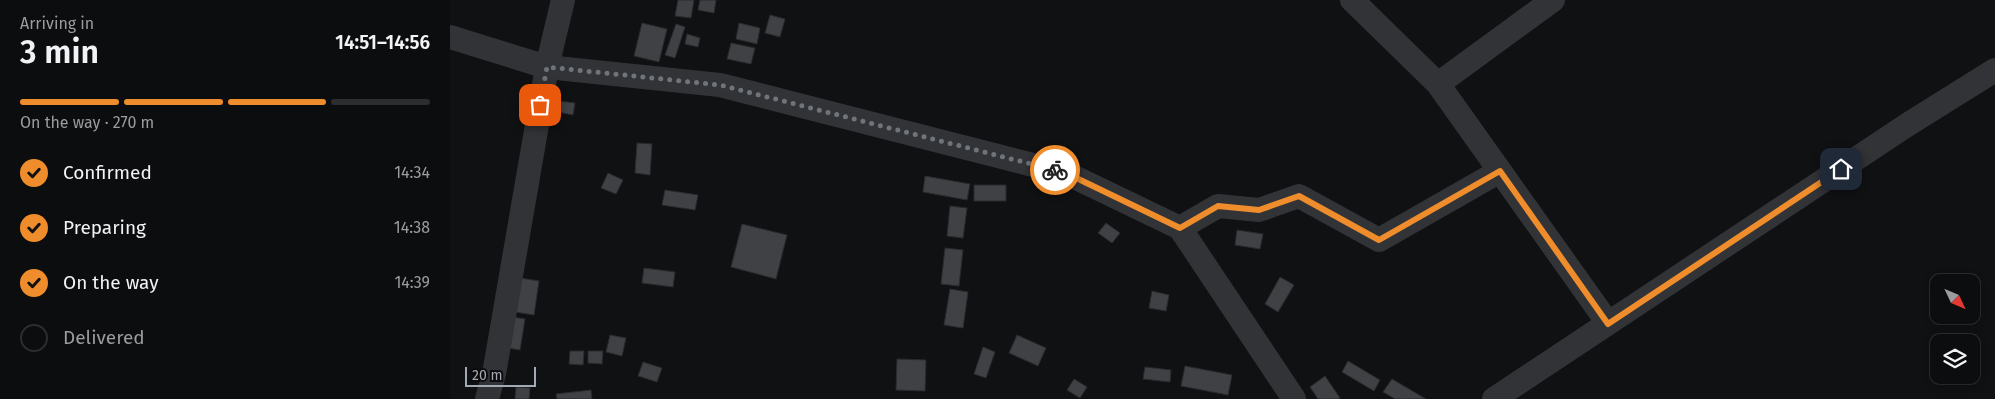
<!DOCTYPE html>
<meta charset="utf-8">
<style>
:root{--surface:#0c0d0e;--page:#1a1b1c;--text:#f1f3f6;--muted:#9a9c9e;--line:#2c2d2e;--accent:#ef8d2c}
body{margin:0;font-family:"Fira Sans",sans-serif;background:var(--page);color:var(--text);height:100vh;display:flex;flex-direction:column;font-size:19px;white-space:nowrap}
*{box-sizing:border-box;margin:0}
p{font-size:16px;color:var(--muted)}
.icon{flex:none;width:28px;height:28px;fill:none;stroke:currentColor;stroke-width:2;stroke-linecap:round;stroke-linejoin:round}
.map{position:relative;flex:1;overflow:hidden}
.sheet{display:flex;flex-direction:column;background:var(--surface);width:450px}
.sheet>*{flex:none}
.needle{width:32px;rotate:134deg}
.fabs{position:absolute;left:1480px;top:274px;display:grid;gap:10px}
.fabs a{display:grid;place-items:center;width:50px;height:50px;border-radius:10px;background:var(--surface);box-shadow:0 2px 8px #0003,0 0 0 1px var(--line);font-size:25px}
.scale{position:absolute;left:15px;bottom:12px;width:71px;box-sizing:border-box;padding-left:5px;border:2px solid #a2aab3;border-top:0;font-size:14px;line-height:18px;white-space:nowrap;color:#a2aab3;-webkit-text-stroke:4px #0c0c0d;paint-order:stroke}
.pin{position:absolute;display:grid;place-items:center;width:42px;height:42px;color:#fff;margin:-21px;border-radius:10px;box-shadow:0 2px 8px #0006}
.courier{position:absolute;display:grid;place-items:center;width:50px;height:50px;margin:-25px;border:4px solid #ef8d2c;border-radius:50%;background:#fff;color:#222;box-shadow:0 1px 6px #0007}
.overview em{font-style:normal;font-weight:600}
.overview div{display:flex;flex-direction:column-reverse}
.overview{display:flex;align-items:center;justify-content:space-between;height:85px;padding:0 20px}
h1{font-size:32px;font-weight:600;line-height:38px}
.bar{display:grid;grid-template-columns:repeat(4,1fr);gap:8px 5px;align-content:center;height:60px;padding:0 20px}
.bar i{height:6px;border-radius:4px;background:var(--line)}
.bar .active{background:var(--accent)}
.bar p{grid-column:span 4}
ol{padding:0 20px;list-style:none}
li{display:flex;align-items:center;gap:15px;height:55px}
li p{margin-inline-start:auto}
li .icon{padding:5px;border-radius:50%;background:var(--accent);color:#111;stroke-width:4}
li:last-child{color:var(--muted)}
li i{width:28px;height:28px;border:2px solid var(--line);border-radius:50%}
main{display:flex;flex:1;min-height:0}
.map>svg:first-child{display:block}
</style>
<main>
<section class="sheet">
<div class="overview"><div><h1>3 min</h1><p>Arriving in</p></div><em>14:51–14:56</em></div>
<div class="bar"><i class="active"></i><i class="active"></i><i class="active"></i><i></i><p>On the way · 270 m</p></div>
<ol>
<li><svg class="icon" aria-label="check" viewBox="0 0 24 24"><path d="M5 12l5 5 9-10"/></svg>Confirmed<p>14:34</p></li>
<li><svg class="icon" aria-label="check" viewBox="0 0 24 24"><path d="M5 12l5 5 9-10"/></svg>Preparing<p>14:38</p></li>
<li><svg class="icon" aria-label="check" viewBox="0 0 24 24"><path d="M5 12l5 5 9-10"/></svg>On the way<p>14:39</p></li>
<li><i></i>Delivered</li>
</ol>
</section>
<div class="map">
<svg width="1545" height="399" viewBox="0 0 1545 399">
<rect width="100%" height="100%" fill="#101112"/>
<path fill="#3f4145" stroke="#2a2b2e" d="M228,0H244L241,18L225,16Z
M250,0H266L264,13L248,10Z
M320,15L335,19L330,37L315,33Z
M192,23L217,29L209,62L184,56Z
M289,23L310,28L307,44L286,39Z
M226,24L235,27L225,58L215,55Z
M237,34L250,38L248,47L235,44Z
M281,43L305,48L301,64L277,59Z
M109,101L125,103L123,115L108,112Z
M187,143L202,144L200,175L185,173Z
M158,173L173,180L166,194L151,188Z
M475,176L520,184L517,200L473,192Z
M524,185H556V201H524Z
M215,190L248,195L245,210L212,205Z
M500,206L517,208L513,238L497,236Z
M656,223L670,233L662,243L648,233Z
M292,224L337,235L326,279L281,267Z
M787,230L813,234L810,249L785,245Z
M495,248L513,250L509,286L491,284Z
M194,268L225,272L223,287L192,283Z
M830,277L844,285L828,312L815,304Z
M70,278L89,281L84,315L65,312Z
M500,289L518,292L513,328L494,325Z
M702,291L719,295L716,311L699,308Z
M63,317L75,319L70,350L58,348Z
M160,335L176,338L172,356L156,352Z
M567,335L596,348L588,366L559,353Z
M533,347L545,352L536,378L524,374Z
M120,351H134L133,365L119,364Z
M138,351H153L152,364L138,363Z
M447,359L476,360L475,391L446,390Z
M898,361L930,380L924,391L892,372Z
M193,362L212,368L207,382L188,376Z
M735,366L782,375L778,395L731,386Z
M695,367L721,370L720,382L693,379Z
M875,376L890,398L888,399H868L860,387Z
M624,379L637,387L630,398L617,390Z
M942,379L976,399H945L933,392Z
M66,387L80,388L79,399H65Z
M141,390L142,399H107L106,394Z"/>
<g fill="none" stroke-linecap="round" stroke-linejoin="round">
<path stroke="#323337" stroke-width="24" d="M902,0L988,84L1158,323
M0,37L97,67L270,85L618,174L730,228L844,399
M988,84L1103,0
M730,228L768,206L809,210L849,196L929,240L1050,171
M37,399L44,374L97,67L113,0
M1044,399L1457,125L1545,70"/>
</g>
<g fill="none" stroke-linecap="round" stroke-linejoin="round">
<path stroke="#6f747b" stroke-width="5" stroke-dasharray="0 9" d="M90,105L97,67L270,85L605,170"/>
<path stroke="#ef8d2c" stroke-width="6" d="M605,170L618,174L730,228L768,206L809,210L849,196L929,240L1050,171L1158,324L1391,169"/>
</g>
</svg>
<div class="fabs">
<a><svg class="needle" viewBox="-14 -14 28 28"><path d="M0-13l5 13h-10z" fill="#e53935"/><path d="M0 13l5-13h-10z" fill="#9a9c9e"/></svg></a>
<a><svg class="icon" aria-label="layers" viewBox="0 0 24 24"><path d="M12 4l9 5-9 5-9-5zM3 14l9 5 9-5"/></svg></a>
</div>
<div class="scale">20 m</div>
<div class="pin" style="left:90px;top:105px;background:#ea580c"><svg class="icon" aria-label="bag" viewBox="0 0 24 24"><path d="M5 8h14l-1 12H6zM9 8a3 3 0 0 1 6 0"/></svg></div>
<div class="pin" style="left:1391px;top:169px;background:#1f2937"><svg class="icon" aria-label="home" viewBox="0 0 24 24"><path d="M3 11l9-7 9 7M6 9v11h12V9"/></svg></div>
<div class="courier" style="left:605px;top:170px"><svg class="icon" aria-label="bike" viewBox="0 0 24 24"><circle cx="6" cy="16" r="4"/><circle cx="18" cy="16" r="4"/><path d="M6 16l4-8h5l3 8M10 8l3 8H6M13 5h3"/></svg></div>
</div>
</main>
